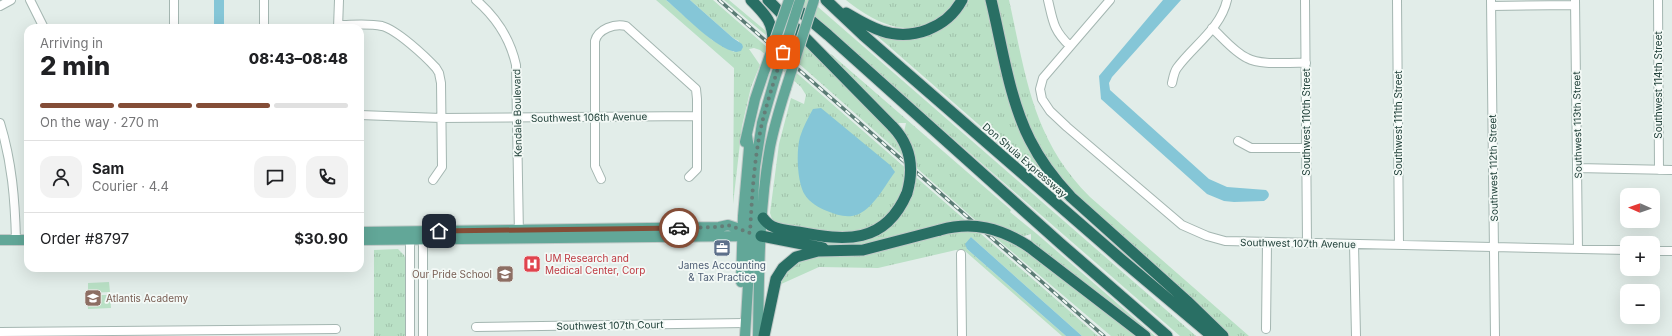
<!DOCTYPE html>
<meta charset="utf-8">
<style>
:root{--surface:#fff;--page:#f2f2f2;--text:#202124;--muted:#757577;--line:#e0e0e0;--accent:#844d37}
body{margin:0;font-family:Inter,sans-serif;background:var(--page);color:var(--text);height:100vh;display:flex;flex-direction:column;font-size:15px;white-space:nowrap}
*{box-sizing:border-box;margin:0}
p{font-size:13px;color:var(--muted)}
.icon{flex:none;width:22px;height:22px;fill:none;stroke:currentColor;stroke-width:2;stroke-linecap:round;stroke-linejoin:round}
.map{position:relative;flex:1;overflow:hidden}
.drawer{position:absolute;left:24px;top:24px;width:340px;height:248px;display:flex;flex-direction:column;background:var(--surface);border-radius:12px;box-shadow:0 4px 16px #0002}
.drawer>*{flex:none}
.needle{width:26px;rotate:272deg}
.fabs{position:absolute;left:1620px;top:188px;display:grid;gap:8px}
.fabs a{display:grid;place-items:center;width:40px;height:40px;border-radius:8px;background:var(--surface);box-shadow:0 4px 16px #0002;font-size:20px}
.pin{position:absolute;display:grid;place-items:center;width:34px;height:34px;color:#fff;margin:-17px;border-radius:8px;box-shadow:0 2px 6px #0006}
.courier{position:absolute;display:grid;place-items:center;width:40px;height:40px;margin:-20px;border:3px solid #844d37;border-radius:50%;background:#fff;color:#222;box-shadow:0 1px 5px #0007}
.head em{font-style:normal;font-weight:800}
.head div{display:flex;flex-direction:column-reverse}
.head{display:flex;align-items:center;justify-content:space-between;height:68px;padding:0 16px}
h1{font-size:26px;font-weight:800;line-height:30px}
.bar{display:grid;grid-template-columns:repeat(4,1fr);gap:6px 4px;align-content:center;height:48px;padding:0 16px}
.bar i{height:5px;border-radius:3px;background:var(--line)}
.bar .active{background:var(--accent)}
.bar p{grid-column:span 4}
.line{display:flex;align-items:center;gap:10px;padding:0 16px;border-top:1px solid var(--line)}
.line div{flex:1}
.round{display:grid;place-items:center;flex:none;width:42px;height:42px;border-radius:12px;background:var(--page)}
.map>svg:first-child{display:block}
</style>
<div class="map">
<svg width="1672" height="336" viewBox="0 0 1672 336">
<defs>
<pattern id="grass-tufts" width="24" height="20" patternUnits="userSpaceOnUse"><rect width="24" height="20" fill="#b9e0c5"/><path d="M3 7l-1-3M5 7V3M7 7l1-3M15 17l-1-3M17 17v-4M19 17l1-3" fill="none" stroke="#9fc1aa"/></pattern>
</defs>
<rect width="100%" height="100%" fill="#e2ede9"/>
<path fill="url(#grass-tufts)" d="M656,0H666L712,40L734,52L739,41L733,38L690,0H713L1098,336H1082L971,237L967,249L1066,336H1062L965,251L956,250L878,268L819,267L779,285L777,284L796,260L817,257L862,255L865,246L825,245L771,236L772,231L872,237L902,196C896,203 891,212 885,218C860,244 809,229 778,225L772,219L770,213L779,144L791,98L804,104L806,95L801,87L760,50L754,48L749,49L760,65L751,87L742,126L733,204L734,68Z
M724,0H729L780,43L786,25L898,138L904,132L906,123H894L891,122L834,65L835,63L829,57L831,54L1011,210L1010,212L1037,234L1155,336H1150L1034,247L1031,245V234L1024,236L1018,244L1139,336H1111L990,233L779,46Z
M794,0H810L1196,336H1180Z
M846,0H955C924,46 881,28 846,0Z
M969,0H989L1026,137L1104,230L1102,232L876,35V34C885,36 894,39 903,40C931,40 956,23 969,0Z
M995,0H1009C1026,76 1032,139 1090,197L1249,336H1229L1082,203L1043,156L1023,116Z
M398,249L404,255L406,260L407,336H374V250Z"/>
<path fill="#b9e0c5" d="M109,282L110,292L88,293V283Z
M87,295H110L111,308L88,309Z"/>
<path fill="#85c6d7" d="M214,0H224V28H214Z
M666,0H690L733,38L742,44L743,47L741,51L736,52C716,49 683,14 666,0Z
M1163,0H1181L1112,77L1109,83L1110,90L1209,179L1227,187L1266,190C1271,194 1269,198 1264,201L1234,202L1224,201L1207,194L1101,99L1099,76Z
M821,108L890,165L895,172C885,185 875,206 859,214C847,219 838,215 827,211C819,208 809,202 805,195C797,183 796,151 800,137C803,127 808,118 813,109Z
M971,237L1082,336H1066L967,249L965,244Z"/>
<g fill="none" stroke-linecap="round" stroke-linejoin="round">
<defs>
<path id="minor" d="M30,0L44,28
M476,0C497,18 510,38 516,65L519,236
M1048,0C1053,21 1053,30 1070,46
M1110,0L1043,78L1040,89L1042,99L1050,111L1067,127L1182,225L1207,236L1225,241L1627,250
M1305,0L1307,243
M1397,0L1399,245
M1491,0L1495,336
M1575,0L1578,249
M1658,0L1659,170
M0,6L11,0
M1491,6L1575,5
M338,25C352,25 368,23 382,26C397,30 425,56 436,68L439,73L441,83L442,167L433,180
M174,28V0
M264,28V0
M338,28L339,0
M1212,28C1223,38 1234,52 1247,58C1262,66 1289,62 1306,63
M1172,83C1173,79 1174,72 1177,68C1193,46 1221,28 1227,0
M360,115L441,118L697,116
M0,123C12,162 15,200 16,240
M1238,141L1251,148H1307
M1577,168L1672,170
M601,179L595,166V41C598,29 615,23 626,26L696,89L697,99V169L689,177
M410,234V336
M1354,244L1356,336
M1653,251H1672
M961,254L962,336
M476,327L745,323
M1266,329L1267,243
M0,332L336,329
M423,336V235"/>
<path id="major" d="M745,142L755,99L765,69
M360,232L719,227L728,225L761,236
M0,240H28
M360,240L749,236
M741,282L743,216L749,148L747,136
M745,336L755,167L762,123L775,78
M758,336C759,273 759,209 770,147C774,127 780,107 786,88"/>
<path id="highway" d="M751,0C766,15 774,23 773,45
M768,0L893,127
M826,0L863,35L1123,261L1212,336
M991,0C1002,45 1009,99 1030,140C1041,162 1055,180 1071,197L1187,301L1223,336
M790,3L828,35L1060,243L1167,336
M846,13C858,20 869,27 882,31C912,41 947,28 962,0
M763,218C771,230 785,230 798,232C845,241 885,245 907,193
M761,236L823,248
M1028,246L1145,336
M764,336L776,279L783,268L796,257L818,251L863,250L940,230"/>
</defs>
<use href="#minor" stroke="#a4b6b1" stroke-width="10"/>
<use href="#major" stroke="#c1cac8" stroke-width="12"/>
<use href="#highway" stroke="#c1cac8" stroke-width="13"/>
<use href="#minor" stroke="#fff" stroke-width="8"/>
<use href="#major" stroke="#62a798" stroke-width="10"/>
<use href="#highway" stroke="#296f64" stroke-width="11"/>
<defs>
<path id="rail" d="M719,0L1104,336"/>
</defs>
<use href="#rail" stroke="#5a7b74" stroke-width="3.5"/>
<use href="#rail" stroke="#f3f9f6" stroke-width="2" stroke-dasharray="6" stroke-linecap="butt"/>
<defs>
<path id="major-bridge" d="M765,69L789,0
M775,78L800,0
M786,88L814,0"/>
<path id="highway-bridge" d="M893,127C911,146 914,169 907,193
M940,230C973,221 1000,228 1028,246"/>
</defs>
<use href="#major-bridge" stroke="#c1cac8" stroke-width="12" stroke-linecap="butt"/>
<use href="#highway-bridge" stroke="#c1cac8" stroke-width="13" stroke-linecap="butt"/>
<use href="#major-bridge" stroke="#62a798" stroke-width="10"/>
<use href="#highway-bridge" stroke="#296f64" stroke-width="11"/>
</g>
<g fill="none" stroke-linecap="round" stroke-linejoin="round">
<path stroke="#647d77" stroke-width="4" stroke-dasharray="0 7.2" d="M679,228L719,227L728,225L750,233C752,196 754,159 762,123C768,99 776,75 783,52"/>
<path stroke="#844d37" stroke-width="5" d="M439,231L679,228"/>
</g>
<defs>
<symbol id="office-square" viewBox="-11 -11 22 22"><rect x="-9" y="-9" width="18" height="18" rx="4" fill="#5c6f8a" stroke="#f3f9f6"/><path d="M-6-3h4V-5.5h4V-3h4V5H-6ZM-1-4.5V-3h2v-1.5ZM-6 0V1H6V0Z" fill="#fff"/></symbol>
<symbol id="hospital-square" viewBox="-11 -11 22 22"><rect x="-9" y="-9" width="18" height="18" rx="4" fill="#e0444e" stroke="#f3f9f6"/><path d="M-5-5h3v3.5h4V-5h3V5h-3V1.5h-4V5h-3Z" fill="#fff"/></symbol>
<symbol id="school-square" viewBox="-11 -11 22 22"><rect x="-9" y="-9" width="18" height="18" rx="4" fill="#8d6e63" stroke="#f3f9f6"/><path d="M0-5L7-2L0 1L-7-2ZM-4 1L0 2.5L4 1V4Q0 6-4 4Z" fill="#fff"/></symbol>
</defs>
<g fill-rule="evenodd">
<use href="#office-square" x="712" y="238" width="20" height="20"/>
<use href="#hospital-square" x="522" y="254" width="20" height="20"/>
<use href="#school-square" x="495" y="264" width="20" height="20"/>
<use href="#school-square" x="83" y="288" width="20" height="20"/>
</g>
<g text-anchor="middle" stroke-width="3.5" stroke-linejoin="round" paint-order="stroke">
<g font-size="10" fill="#204039" stroke="#f3f9f6">
<text transform="translate(1658 85) rotate(-90)" y="4">Southwest 114th Street</text>
<text transform="translate(517 113) rotate(-91)" y="4">Kendale Boulevard</text>
<text transform="translate(589 117) rotate(-1)" y="4">Southwest 106th Avenue</text>
<text transform="translate(1306 122) rotate(-90)" y="4">Southwest 110th Street</text>
<text transform="translate(1398 123) rotate(-90)" y="4">Southwest 111th Street</text>
<text transform="translate(1577 125) rotate(-91)" y="4">Southwest 113th Street</text>
<text transform="translate(1025 160) rotate(41)" y="4">Don Shula Expressway</text>
<text transform="translate(1493 168) rotate(-91)" y="4">Southwest 112th Street</text>
<text transform="translate(1298 243) rotate(1)" y="4">Southwest 107th Avenue</text>
<text transform="translate(610 325) rotate(-1)" y="4">Southwest 107th Court</text>
</g>
<g font-size="10" fill="#be3a42" stroke="#f3f9f6" text-anchor="start">
<text x="545" y="262">UM Research and<tspan x="545" dy="12">Medical Center, Corp</tspan></text>
</g>
<g font-size="10" fill="#4e5e75" stroke="#f3f9f6">
<text x="722" y="269">James Accounting<tspan x="722" dy="12">&amp; Tax Practice</tspan></text>
</g>
<g font-size="10" fill="#785e54" stroke="#f3f9f6" text-anchor="end">
<text x="492" y="278">Our Pride School</text>
<text x="106" y="302" text-anchor="start">Atlantis Academy</text>
</g>
</g>
</svg>
<div class="fabs">
<a><svg class="needle" viewBox="-14 -14 28 28"><path d="M0-13l5 13h-10z" fill="#e53935"/><path d="M0 13l5-13h-10z" fill="#757577"/></svg></a>
<a>+</a>
<a>−</a>
</div>
<div class="pin" style="left:783px;top:52px;background:#ea580c"><svg class="icon" aria-label="bag" viewBox="0 0 24 24"><path d="M5 8h14l-1 12H6zM9 8a3 3 0 0 1 6 0"/></svg></div>
<div class="pin" style="left:439px;top:231px;background:#1f2937"><svg class="icon" aria-label="home" viewBox="0 0 24 24"><path d="M3 11l9-7 9 7M6 9v11h12V9"/></svg></div>
<div class="courier" style="left:679px;top:228px"><svg class="icon" aria-label="car" viewBox="0 0 24 24"><path d="M5 17H2v-5l4-1 3-4h7l3 4 3 1v5h-3M9 17h6M6 11h13"/><circle cx="7" cy="17" r="2"/><circle cx="17" cy="17" r="2"/></svg></div>
<section class="drawer">
<div class="head"><div><h1>2 min</h1><p>Arriving in</p></div><em>08:43–08:48</em></div>
<div class="bar"><i class="active"></i><i class="active"></i><i class="active"></i><i></i><p>On the way · 270 m</p></div>
<div class="line" style="height:72px"><a class="round"><svg class="icon" aria-label="person" viewBox="0 0 24 24"><circle cx="12" cy="8" r="4"/><path d="M4 21q1-7 8-7t8 7"/></svg></a><div><b>Sam</b><p>Courier · 4.4</p></div><a class="round"><svg class="icon" aria-label="chat" viewBox="0 0 24 24"><path d="M4 5h16v11H9l-5 4z"/></svg></a><a class="round"><svg class="icon" aria-label="phone" viewBox="0 0 24 24"><path d="M5 4h4l2 5-3 2q2 4 5 5l2-3 5 2v4C11 20 4 13 5 4z"/></svg></a></div>
<div class="line" style="height:52px"><div>Order #8797</div><b>$30.90</b></div>
</section>
</div>
